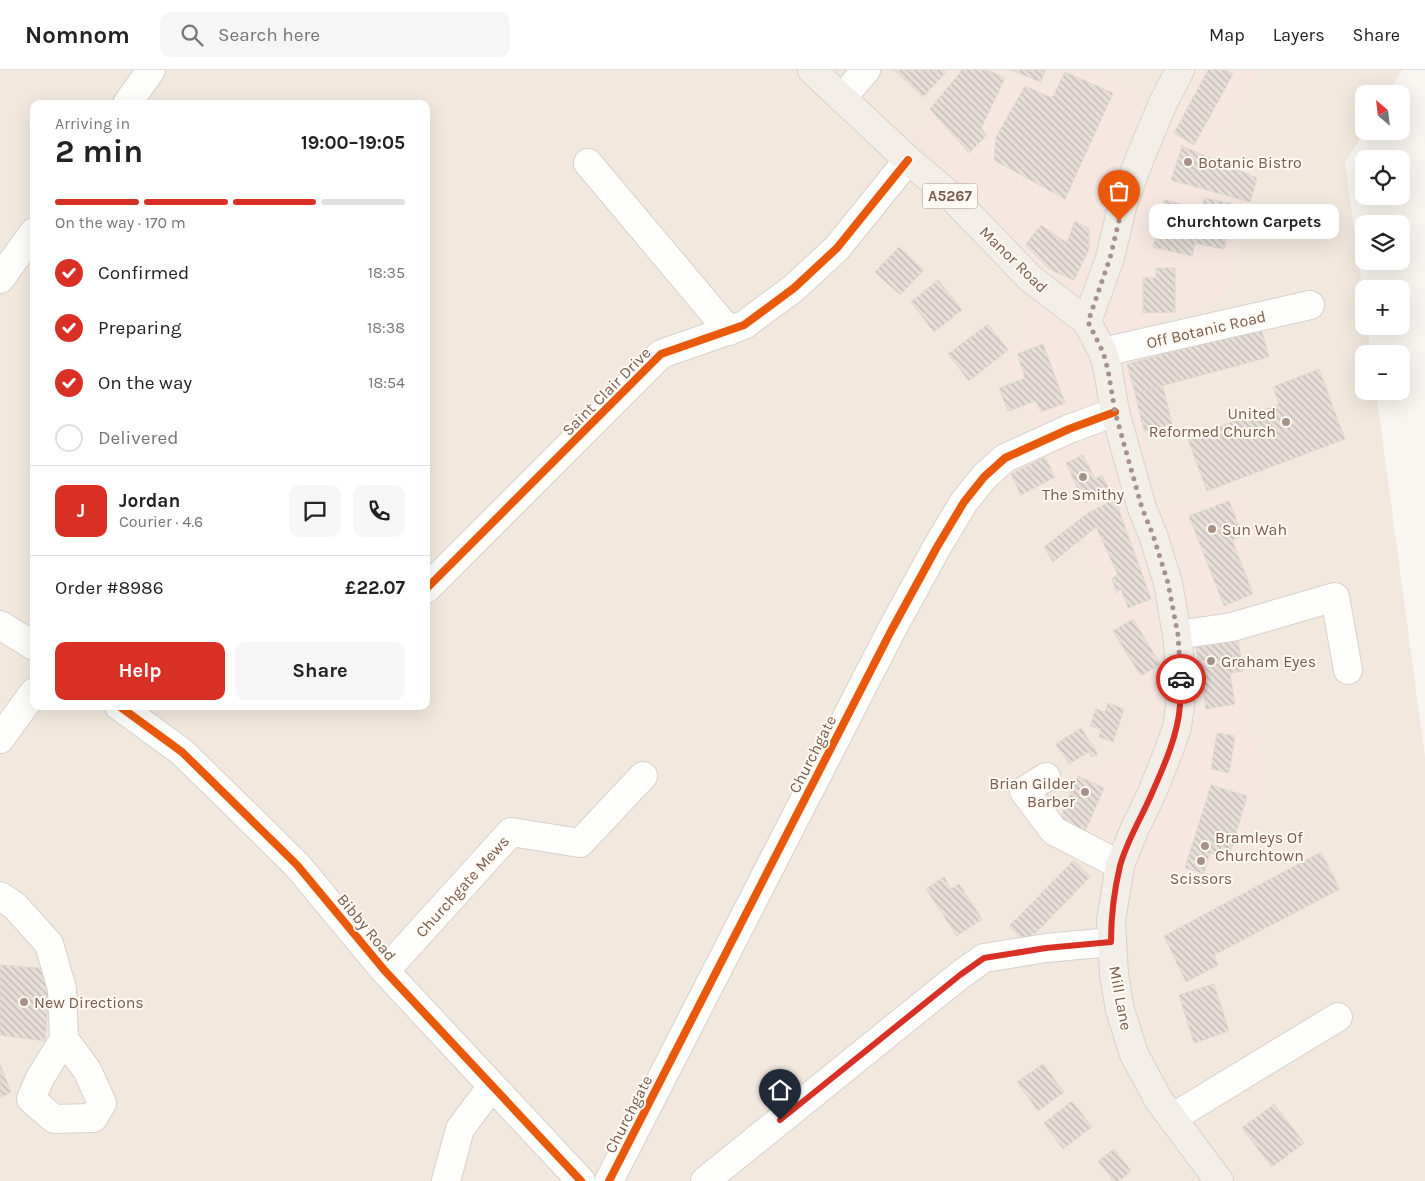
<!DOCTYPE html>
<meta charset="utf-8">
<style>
:root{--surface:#fff;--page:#f6f6f6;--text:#222;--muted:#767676;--line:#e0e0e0;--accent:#d93025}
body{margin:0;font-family:Karla,sans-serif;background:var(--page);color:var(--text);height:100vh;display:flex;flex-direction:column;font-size:19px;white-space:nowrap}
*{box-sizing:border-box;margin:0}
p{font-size:16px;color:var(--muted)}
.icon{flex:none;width:28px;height:28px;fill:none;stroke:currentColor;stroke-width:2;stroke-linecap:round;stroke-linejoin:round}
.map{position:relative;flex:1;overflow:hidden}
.panel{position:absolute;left:30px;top:30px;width:400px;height:610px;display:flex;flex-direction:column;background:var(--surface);border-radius:10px;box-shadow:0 5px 20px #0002}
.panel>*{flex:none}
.needle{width:32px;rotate:332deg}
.fabs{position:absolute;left:1355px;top:15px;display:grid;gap:10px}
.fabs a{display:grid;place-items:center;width:55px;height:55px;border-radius:10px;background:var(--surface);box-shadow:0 5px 20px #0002;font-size:25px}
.pin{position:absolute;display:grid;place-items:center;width:42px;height:42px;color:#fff;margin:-51px -21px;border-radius:50% 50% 50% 0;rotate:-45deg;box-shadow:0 0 5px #0007}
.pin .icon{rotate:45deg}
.courier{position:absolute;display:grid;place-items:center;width:50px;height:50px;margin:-25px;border:4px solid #d93025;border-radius:50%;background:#fff;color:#222;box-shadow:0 1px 6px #0007}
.bubble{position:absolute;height:35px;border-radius:10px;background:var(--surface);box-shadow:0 5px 20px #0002;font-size:16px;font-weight:700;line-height:35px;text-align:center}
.summary em{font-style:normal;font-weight:700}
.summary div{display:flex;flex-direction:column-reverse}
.summary{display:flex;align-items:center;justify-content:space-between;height:85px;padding:0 25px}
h1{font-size:32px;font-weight:700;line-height:38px}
.bar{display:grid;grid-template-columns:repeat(4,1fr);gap:8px 5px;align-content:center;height:60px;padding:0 25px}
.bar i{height:6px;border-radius:4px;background:var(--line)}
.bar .current{background:var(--accent)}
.bar p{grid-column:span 4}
.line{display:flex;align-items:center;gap:12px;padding:0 25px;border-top:1px solid var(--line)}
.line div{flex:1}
.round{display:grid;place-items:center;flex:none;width:52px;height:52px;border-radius:10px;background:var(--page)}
ol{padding:0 25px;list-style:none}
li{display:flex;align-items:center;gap:15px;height:55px}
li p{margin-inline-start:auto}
li .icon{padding:5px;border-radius:50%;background:var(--accent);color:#fff;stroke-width:4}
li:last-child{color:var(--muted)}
li i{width:28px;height:28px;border:2px solid var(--line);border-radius:50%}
.primary-button{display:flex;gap:10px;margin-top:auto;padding:10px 25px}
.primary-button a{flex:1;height:58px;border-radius:10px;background:var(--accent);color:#fff;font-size:20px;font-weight:700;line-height:58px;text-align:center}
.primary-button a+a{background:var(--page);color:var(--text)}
header{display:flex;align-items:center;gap:30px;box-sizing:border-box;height:70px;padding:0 25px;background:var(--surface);border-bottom:1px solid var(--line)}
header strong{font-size:24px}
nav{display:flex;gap:28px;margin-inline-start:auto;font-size:18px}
.search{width:350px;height:45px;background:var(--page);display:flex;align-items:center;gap:12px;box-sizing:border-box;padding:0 18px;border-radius:10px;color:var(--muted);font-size:19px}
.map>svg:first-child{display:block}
</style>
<header>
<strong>Nomnom</strong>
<div class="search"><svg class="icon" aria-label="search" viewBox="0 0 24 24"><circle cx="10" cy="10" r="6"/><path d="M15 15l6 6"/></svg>Search here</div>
<nav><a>Map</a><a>Layers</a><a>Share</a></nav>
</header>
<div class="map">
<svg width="1425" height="1111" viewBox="0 0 1425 1111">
<defs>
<pattern id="building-back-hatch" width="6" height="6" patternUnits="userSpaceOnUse" patternTransform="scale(1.25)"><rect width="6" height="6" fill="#e6ded7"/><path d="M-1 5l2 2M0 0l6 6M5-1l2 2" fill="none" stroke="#bfb7b1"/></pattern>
</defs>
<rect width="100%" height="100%" fill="#f9f5f0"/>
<path fill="#f2e8de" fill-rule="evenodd" d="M0,0H1402L1388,24H1364L1365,61L1345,93L1364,231V256H1367L1371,284H1364V321H1376L1425,687V1111H0ZM34,34H426V636H34Z"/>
<path fill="#f6e8e1" d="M954,0H1001L1048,19L1058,0H1095L1147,29L1164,0H1261L1217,69L1264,91L1223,230L1123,263L1163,441L1236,421L1254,459L1235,549L1262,704L1241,780L1202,812L1057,788L1076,697L1132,690L1148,639L1117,538L1035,360L1008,294L1046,205L917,69Z"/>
<path fill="url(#building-back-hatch)" stroke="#e2d8d2" d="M894,0H943L946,2L923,27Z
M962,0H988L1005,8L981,58L987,65L969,83L930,39Z
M1011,0H1045L1041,12Z
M1208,0H1225L1233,4L1194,75L1174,63Z
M1065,2L1113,23L1065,129L994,90L996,67L1025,16L1052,28Z
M1182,76L1257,108L1250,132L1171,110Z
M1204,128L1234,134L1224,179L1195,173L1192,186L1153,177L1164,130L1202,138Z
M1075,151L1089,159V179L1074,210L1049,199L1025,175L1041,155L1067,173Z
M899,177L924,200L900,225L875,202Z
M1156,198H1175V242L1143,243V208H1156Z
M938,210L962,240L934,262L911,232Z
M988,254L1008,280L969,311L948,284Z
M1261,258L1269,287L1135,323L1127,294Z
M1043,274L1065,333L1041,342L1036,331L1008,341L999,318L1025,308L1017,284Z
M1319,299L1345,369L1207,421L1188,369L1279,334L1273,317Z
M1163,316L1172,354L1144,361L1135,323Z
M1083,385L1095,409L1102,405L1110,421L1085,433L1066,393Z
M1045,387L1055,407L1021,425L1011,404Z
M1115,429L1151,529L1128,538L1121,519L1116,523L1112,508L1118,505L1096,457L1053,492L1044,477L1088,443Z
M1229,431L1243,466L1232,470L1253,524L1224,536L1189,446Z
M1133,549L1160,594L1141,606L1113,561Z
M1238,570L1243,601L1230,603L1235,634L1206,639L1196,577Z
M1108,633L1124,639L1113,672L1099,667L1101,659L1090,656L1096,639L1105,642Z
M1081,658L1098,684L1092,687L1089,682L1069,694L1056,674Z
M1217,663L1235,666L1229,703L1211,699Z
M1078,706L1104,718L1083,766L1057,755Z
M1211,715L1247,726L1231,780L1222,777L1220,786L1210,783L1204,804L1185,798Z
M1321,782L1340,819L1214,885L1218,895L1186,912L1164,866Z
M1074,790L1090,807L1026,873L1009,856Z
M944,807L951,819L959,814L982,849L957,866L926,819Z
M0,895L51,899L45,971L0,965Z
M1214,914L1229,961L1194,973L1179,925Z
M0,994L11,1022L0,1028Z
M1043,994L1064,1022L1038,1041L1017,1012Z
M1072,1031L1092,1057L1063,1079L1044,1053Z
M1274,1034L1304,1073L1272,1097L1242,1058Z
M1114,1079L1131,1101L1119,1111H1114L1098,1091Z"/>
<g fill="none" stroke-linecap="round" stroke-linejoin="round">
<defs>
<path id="minor" d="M842,28L866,0
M127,34L151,0
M588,93L729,261
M0,209L34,162
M1103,282L1310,235
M426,519L661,284L744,255L794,218L837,178L908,90
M0,555L34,576
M1177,565L1232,557L1335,527L1348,600
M119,636L182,682L297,795L385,901L581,1111
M0,669L34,622
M1046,707L1024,721L1054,761L1120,795
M0,826L15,836L49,874L62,919L64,969L40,1008L31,1029L54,1049L93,1048L102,1033L87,1000L64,969
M385,901L511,762L580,773L643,706
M1172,1048L1338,947
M446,1111L460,1059L492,1016
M609,1111L891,561L937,477L964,432L984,407L1005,388L1069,359L1115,342
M705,1111L960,905L984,888L1046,878L1111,872"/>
<path id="major" d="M812,0L908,90L952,127L1030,208L1087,252L1103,282L1108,300L1115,342L1142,438L1153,465L1168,513L1177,565L1181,605L1180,636L1177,657L1169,680L1152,723L1135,758L1120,795L1111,851L1114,904L1120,940L1134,984L1158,1029L1219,1111
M1087,252L1110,188L1123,133L1142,83L1163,33L1180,0"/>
</defs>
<use href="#minor" stroke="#d7d1cb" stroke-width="30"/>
<use href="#major" stroke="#dad1cc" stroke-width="30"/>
<use href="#minor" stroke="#fefefd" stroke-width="28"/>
<use href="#major" stroke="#f3eee8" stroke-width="28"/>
<defs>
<path id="cycleway" d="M426,519L661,284L744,255L794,218L837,178L908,90
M119,636L182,682L297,795L385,901L581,1111
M609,1111L891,561L937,477L964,432L984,407L1005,388L1069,359L1115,342"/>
</defs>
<use href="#cycleway" stroke="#fffaf3" stroke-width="11"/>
<use href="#cycleway" stroke="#e8590c" stroke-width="8"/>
</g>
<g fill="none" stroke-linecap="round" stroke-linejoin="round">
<path stroke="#a69286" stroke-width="5" stroke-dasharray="0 9" d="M1119,151L1110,188L1088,252L1103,282L1108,300L1115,342L1142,438L1153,465L1168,513L1178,565L1181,609"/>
<path stroke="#d93025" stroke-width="6" d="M780,1050L960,905L984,888L1046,878L1111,872C1111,847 1114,821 1120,796C1127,770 1142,747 1152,723C1164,696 1178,665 1180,635C1181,626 1181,617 1181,609"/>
</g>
<g fill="#a69286" stroke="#fffaf3" stroke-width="2">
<circle cx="1188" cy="92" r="5"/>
<circle cx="1286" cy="352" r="5"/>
<circle cx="1083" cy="407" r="5"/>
<circle cx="1212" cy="459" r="5"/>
<circle cx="1211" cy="591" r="5"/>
<circle cx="1085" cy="722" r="5"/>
<circle cx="1205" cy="776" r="5"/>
<circle cx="1201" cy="791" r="5"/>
<circle cx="24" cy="932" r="5"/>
</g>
<g text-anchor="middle" stroke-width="4" stroke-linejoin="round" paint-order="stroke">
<rect fill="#fffaf3" stroke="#a28b7f" stroke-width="1" x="922.5" y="113.5" width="55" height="25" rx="4"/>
<g font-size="15" font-weight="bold" fill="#7a5c4d">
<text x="950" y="131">A5267</text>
</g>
<g font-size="16" fill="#7a5c4d" stroke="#fffaf3" text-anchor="start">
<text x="1198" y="98">Botanic Bistro</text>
<text x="1276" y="349" text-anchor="end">United<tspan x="1276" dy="18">Reformed Church</tspan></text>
<text x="1083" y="430" text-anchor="middle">The Smithy</text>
<text x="1222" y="465">Sun Wah</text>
<text x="1221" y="597">Graham Eyes</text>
<text x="1075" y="719" text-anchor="end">Brian Gilder<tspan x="1075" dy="18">Barber</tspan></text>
<text x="1215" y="773">Bramleys Of<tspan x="1215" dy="18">Churchtown</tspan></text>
<text x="1201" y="814" text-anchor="middle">Scissors</text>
<text x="34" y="938">New Directions</text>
</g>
<g font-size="16" fill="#7a5c4d" stroke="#fffaf3">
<text transform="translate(1014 189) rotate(44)" y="6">Manor Road</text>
<text transform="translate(1206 259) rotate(-13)" y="6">Off Botanic Road</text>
<text transform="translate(606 321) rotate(-45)" y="6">Saint Clair Drive</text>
<text transform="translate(812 684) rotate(-63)" y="6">Churchgate</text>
<text transform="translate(462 816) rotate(-48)" y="6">Churchgate Mews</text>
<text transform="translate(367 857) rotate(50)" y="6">Bibby Road</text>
<text transform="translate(1121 928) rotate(79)" y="6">Mill Lane</text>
<text transform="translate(628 1044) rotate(-63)" y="6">Churchgate</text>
</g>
</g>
</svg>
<div class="fabs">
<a><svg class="needle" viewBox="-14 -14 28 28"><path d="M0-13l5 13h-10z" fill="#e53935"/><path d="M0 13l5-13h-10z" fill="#767676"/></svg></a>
<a><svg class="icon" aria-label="locate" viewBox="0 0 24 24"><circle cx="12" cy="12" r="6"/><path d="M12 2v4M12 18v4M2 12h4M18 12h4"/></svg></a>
<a><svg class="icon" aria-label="layers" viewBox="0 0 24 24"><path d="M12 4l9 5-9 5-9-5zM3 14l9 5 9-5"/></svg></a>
<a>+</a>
<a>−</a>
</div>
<div class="pin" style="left:1119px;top:151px;background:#ea580c"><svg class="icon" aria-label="bag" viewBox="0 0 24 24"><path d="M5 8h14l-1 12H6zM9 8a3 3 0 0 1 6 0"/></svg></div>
<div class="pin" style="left:780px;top:1050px;background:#1f2937"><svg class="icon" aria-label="home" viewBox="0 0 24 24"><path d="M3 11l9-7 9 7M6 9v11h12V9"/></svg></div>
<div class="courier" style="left:1181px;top:609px"><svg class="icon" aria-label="car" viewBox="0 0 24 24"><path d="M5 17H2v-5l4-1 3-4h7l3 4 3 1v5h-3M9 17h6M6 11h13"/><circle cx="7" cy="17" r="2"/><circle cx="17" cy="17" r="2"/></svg></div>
<div class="bubble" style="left:1149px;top:134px;width:190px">Churchtown Carpets</div>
<section class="panel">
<div class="summary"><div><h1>2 min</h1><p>Arriving in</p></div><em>19:00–19:05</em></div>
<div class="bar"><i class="current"></i><i class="current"></i><i class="current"></i><i></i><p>On the way · 170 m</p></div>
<ol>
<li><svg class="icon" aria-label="check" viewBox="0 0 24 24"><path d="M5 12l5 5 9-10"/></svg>Confirmed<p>18:35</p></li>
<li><svg class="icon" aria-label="check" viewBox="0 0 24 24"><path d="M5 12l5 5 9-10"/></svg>Preparing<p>18:38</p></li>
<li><svg class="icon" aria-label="check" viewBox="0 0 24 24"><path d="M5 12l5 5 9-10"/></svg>On the way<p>18:54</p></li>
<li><i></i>Delivered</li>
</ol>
<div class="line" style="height:90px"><b class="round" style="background:var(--accent);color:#fff">J</b><div><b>Jordan</b><p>Courier · 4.6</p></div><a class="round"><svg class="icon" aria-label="chat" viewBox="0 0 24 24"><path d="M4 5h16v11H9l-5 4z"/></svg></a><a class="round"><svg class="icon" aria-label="phone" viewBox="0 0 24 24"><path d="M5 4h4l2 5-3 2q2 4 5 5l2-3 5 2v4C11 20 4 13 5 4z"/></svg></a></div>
<div class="line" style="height:65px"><div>Order #8986</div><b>£22.07</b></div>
<div class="primary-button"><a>Help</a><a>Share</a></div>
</section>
</div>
